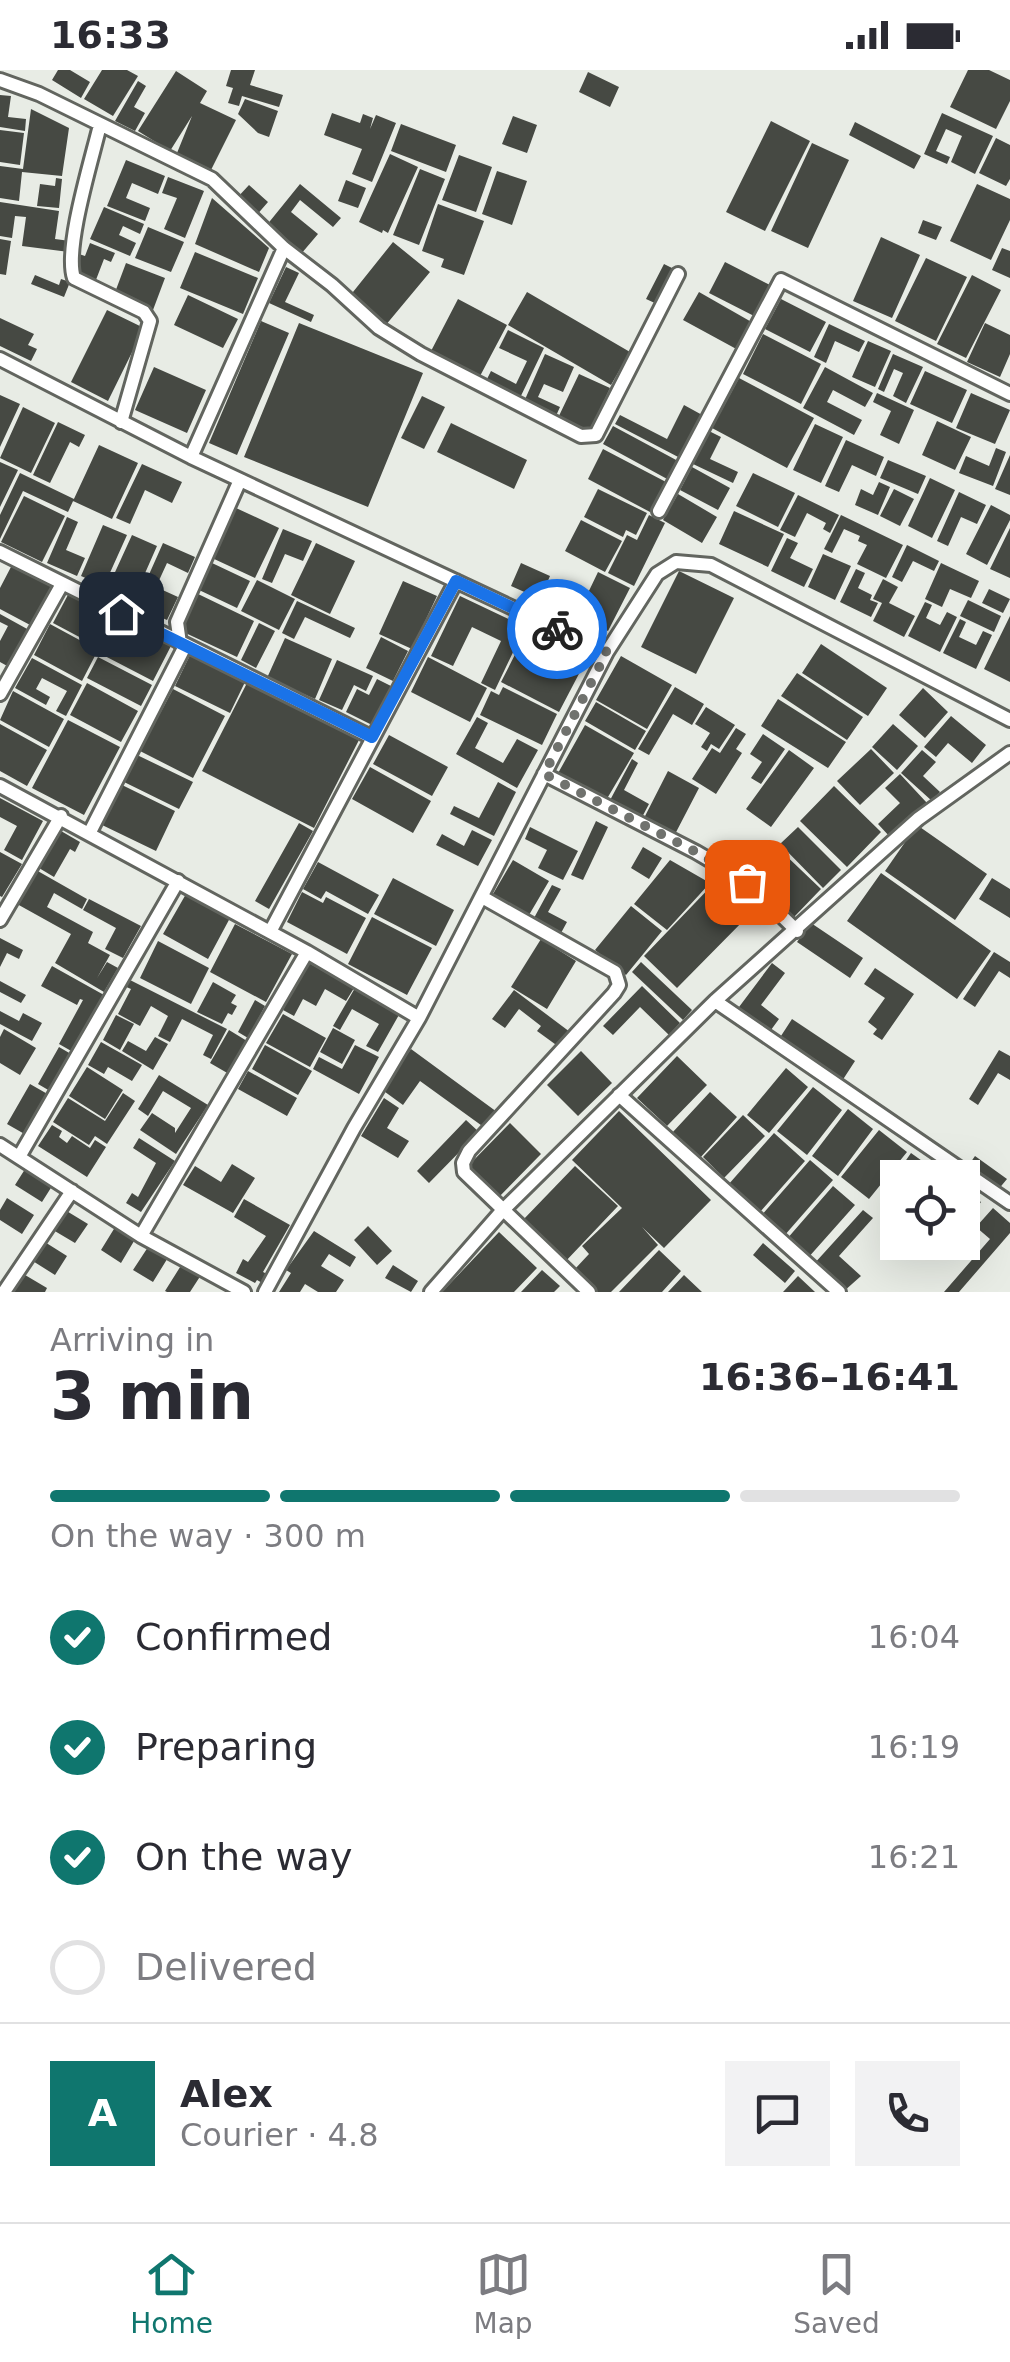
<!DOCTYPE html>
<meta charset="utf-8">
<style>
:root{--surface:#fff;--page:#f2f2f3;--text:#2b2b33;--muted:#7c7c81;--line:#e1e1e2;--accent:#0f766e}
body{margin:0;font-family:"DejaVu Sans",sans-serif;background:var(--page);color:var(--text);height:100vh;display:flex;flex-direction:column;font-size:38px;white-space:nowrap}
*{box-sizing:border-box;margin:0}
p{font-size:32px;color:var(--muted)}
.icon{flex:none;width:55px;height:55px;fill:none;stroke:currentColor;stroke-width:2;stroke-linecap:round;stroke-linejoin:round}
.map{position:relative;height:1222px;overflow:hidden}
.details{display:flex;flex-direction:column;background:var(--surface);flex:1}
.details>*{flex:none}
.tools{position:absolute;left:880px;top:1090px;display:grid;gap:20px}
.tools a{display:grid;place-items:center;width:100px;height:100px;border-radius:0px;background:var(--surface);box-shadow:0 10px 40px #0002;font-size:50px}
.pin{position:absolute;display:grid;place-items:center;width:85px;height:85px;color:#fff;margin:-42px;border-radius:20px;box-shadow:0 5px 15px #0006}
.courier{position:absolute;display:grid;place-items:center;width:100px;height:100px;margin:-50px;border:8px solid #1a73e8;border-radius:50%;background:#fff;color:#222;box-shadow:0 2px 12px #0007}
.head em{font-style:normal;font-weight:800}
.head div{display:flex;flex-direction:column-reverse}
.head{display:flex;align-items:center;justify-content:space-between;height:170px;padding:0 50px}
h1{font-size:65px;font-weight:800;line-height:75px}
.bar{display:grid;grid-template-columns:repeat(4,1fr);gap:15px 10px;align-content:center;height:120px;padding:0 50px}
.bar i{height:12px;border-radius:8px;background:var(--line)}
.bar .selected{background:var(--accent)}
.bar p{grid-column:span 4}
.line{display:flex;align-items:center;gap:25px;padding:0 50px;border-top:2px solid var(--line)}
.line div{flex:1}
.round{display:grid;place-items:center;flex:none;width:105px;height:105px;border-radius:0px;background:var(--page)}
ol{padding:0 50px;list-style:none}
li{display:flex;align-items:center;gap:30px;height:110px}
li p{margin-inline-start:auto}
li .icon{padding:10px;border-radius:50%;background:var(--accent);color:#fff;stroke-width:4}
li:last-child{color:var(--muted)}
li i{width:55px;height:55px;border:5px solid var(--line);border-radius:50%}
.status{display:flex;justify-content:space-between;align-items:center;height:70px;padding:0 50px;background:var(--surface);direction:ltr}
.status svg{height:28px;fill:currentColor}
.menu{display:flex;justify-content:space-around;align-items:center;height:140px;border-top:2px solid var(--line);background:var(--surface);font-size:28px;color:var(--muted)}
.menu a{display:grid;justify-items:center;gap:5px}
.menu .selected{color:var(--accent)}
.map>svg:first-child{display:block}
</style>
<div class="status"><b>16:33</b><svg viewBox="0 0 49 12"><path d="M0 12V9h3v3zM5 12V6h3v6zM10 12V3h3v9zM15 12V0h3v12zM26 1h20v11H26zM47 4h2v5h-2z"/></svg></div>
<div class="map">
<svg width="1010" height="1222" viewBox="0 0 1010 1222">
<rect width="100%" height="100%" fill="#e8ece5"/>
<path fill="#464943" d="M58,0H70L90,12L81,28L52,10Z
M102,0H127L138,6L113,46L84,29Z
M231,0H255L250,15L283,25L279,37L242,26L239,36L228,33L233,18L226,16Z
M968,0H989L1010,10V31L996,59L950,37Z
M176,1L207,21L200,33L236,50L210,102L177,83L192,46L170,81L138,61Z
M588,2L619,17L610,37L579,22Z
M138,11L146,16L134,37L145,43L135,61L115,51Z
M0,25L11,26L8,47L26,49L25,61L0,57Z
M245,29L278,41L269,67L258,63L238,44Z
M31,39L69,58L62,106L22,102L19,131L0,128V96L23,99Z
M332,43L360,53L363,44L373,48L370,59L376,45L396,53L372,112L352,104L362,79L324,65Z
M942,43L993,66L975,104L951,92L962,66L946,59L936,81L950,87L947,94L924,84Z
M513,46L537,55L527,83L502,74Z
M771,51L810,71L765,161L726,142Z
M855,52L921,86L914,99L849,65Z
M401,54L456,75L446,102L391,81Z
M0,60L24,63L20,95L0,92Z
M996,68L1010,75V109L1006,116L979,103Z
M812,73L849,90L808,178L771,161Z
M390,84L418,97L388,163L383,160L382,163L359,152Z
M459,85L492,97L476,142L442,130Z
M126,90L165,106L158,124L132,113L126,128L150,138L145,151L107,136Z
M420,99L445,109L419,175L393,165Z
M497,101L527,111L512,155L482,144Z
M168,107L204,121L185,168L164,159L177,128L162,123Z
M56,108L62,109L59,138L37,136L40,114L55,116Z
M346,110L366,118L358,138L338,131Z
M300,114L341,148L333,157L300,130L291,142L318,164L301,184L266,156Z
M977,114L1010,129V150L991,190L950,171Z
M249,115L268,132L255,147L236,129Z
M212,128L269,178L259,202L195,174Z
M0,132L59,141L55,169L70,171L69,182L22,176L26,147L15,146L12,168L0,166Z
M438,134L484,151L464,205L441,197L444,189L422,181Z
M104,137L144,154L140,164L123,156L119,165L136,173L130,186L90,169Z
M923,150L942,157L936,170L918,163Z
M148,157L184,172L171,202L135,188Z
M881,167L920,185L892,248L853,231Z
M0,169L11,171L6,205L0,204Z
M393,172L430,202L385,256L349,227Z
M90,173L115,183L111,192L104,189L94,215L74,207L79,196L74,194L79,184L85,186Z
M1002,178L1010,181V208L992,200Z
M195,182L258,208L243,244L180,218Z
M926,188L967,207L936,271L895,251Z
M725,192L772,216L756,247L709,223Z
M126,193L165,208L153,240L114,225Z
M664,194L674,199L657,234L646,229Z
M286,197L299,203L285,232L314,245L311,252L269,233Z
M35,205L59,215L61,209L70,212L64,227L31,214Z
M972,205L1001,220L966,288L937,274Z
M527,222L630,282L611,315L508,255Z
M699,222L755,254L740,281L683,250Z
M188,225L238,249L223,278L174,255Z
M458,229L507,255L479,308L430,283Z
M781,229L826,252L810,282L765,259Z
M107,240L144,258L108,331L71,312Z
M0,248L34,264L28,275L37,279L31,291L0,276Z
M261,251L289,263L237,385L209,373Z
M299,253L423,303L368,437L244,387Z
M985,253L1010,265V284L1000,307L967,292Z
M829,254L865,271L859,282L835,271L826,293L814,287Z
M508,260L544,278L518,332L484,315L491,301L516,314L527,291L499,278Z
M763,264L821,294L801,334L743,304Z
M868,271L891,281L875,317L852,307Z
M545,284L574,297L563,322L544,314L538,327L560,337L555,348L523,334Z
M893,284L923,297L906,333L893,326L903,303L894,299L884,322L878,319Z
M154,297L206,320L187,363L135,340Z
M825,297L873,323L865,337L833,320L827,332L862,350L854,365L803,338Z
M925,301L967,320L952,353L910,334Z
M579,304L610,318L588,365L557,350Z
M739,308L814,348L787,398L712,358Z
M877,323L914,340L899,374L880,365L891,341L873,332Z
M971,323L1010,340L995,374L956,358Z
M0,325L20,334L0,377Z
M422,326L445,337L424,379L401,368Z
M684,335L704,346L682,389L615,354L620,345L667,369Z
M23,337L55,353L31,403L0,388Z
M937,351L971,367L955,400L922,385Z
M58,352L85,365L79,377L70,372L50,413L33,405Z
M451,353L527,390L514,419L437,382Z
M815,354L843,367L821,413L793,400Z
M613,356L678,391L669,410L603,374Z
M709,361L721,367L710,389L738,402L733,413L693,394Z
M846,370L884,387L876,406L852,395L839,422L825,416Z
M99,375L138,393L112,449L73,431Z
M996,378L1006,382L993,416L959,403L966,386L989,396Z
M603,379L666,412L650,442L588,409Z
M1010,385V425L995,419Z
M888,390L926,406L918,424L880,408Z
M0,392L18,400L0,437Z
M142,394L182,412L172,433L145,420L130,454L116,448Z
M692,397L730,418L718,440L680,420Z
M20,403L74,429L68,442L23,421L0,469V445Z
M753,403L795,423L778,457L736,436Z
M930,408L955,420L932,468L908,456Z
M879,412L890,417L878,445L855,435L861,419L873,425Z
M598,419L647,443L636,465L626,460L623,467L584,447Z
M894,419L914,429L900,456L880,446Z
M959,422L986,435L977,454L961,447L948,476L937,471Z
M678,424L717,447L702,473L663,450Z
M798,425L839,445L830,463L823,459L826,453L807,443L795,467L780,460Z
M24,426L65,446L42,492L1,472Z
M991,435L1010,445V450L987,495L966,484Z
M236,438L279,458L255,508L212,488Z
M734,441L784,464L768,497L719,474Z
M649,445L665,453L634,516L608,503L627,465L637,470Z
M841,445L903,475L886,508L857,494L867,475L858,471L860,466L844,459L832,483L824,479Z
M67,447L78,452L66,480L85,488L77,506L47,493Z
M581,450L622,471L605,502L565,481Z
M103,455L127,465L104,516L81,506Z
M1010,458V508L990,499Z
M283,459L312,471L303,491L285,484L272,513L262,509Z
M132,465L157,476L131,535L105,524Z
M787,468L798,473L790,488L813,499L804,517L771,501Z
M163,473L195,487L188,503L167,493L156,517L178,527L167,550L135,536Z
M316,473L355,491L330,544L291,525Z
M907,475L939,491L934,501L913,491L902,512L892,507Z
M823,484L851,496L835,530L808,517Z
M212,493L250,511L237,538L199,520Z
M521,493L550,506L540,529L511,516Z
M941,493L979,511L971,528L950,519L942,537L925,529Z
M12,495L53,516L32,556L0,539V518Z
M856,499L865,503L858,518L872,525L870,530L878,533L871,547L840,532Z
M679,501L734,528L696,604L641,577Z
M598,502L630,518L608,561L587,550L597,530L587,525Z
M883,509L898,517L889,533L915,546L904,567L873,551L882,533L873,529Z
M257,510L295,529L279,560L241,541Z
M403,511L437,526L412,579L379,564Z
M989,519L1010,529L1003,543L982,533Z
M569,520L591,529L583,549L561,539Z
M70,521L117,546L100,578L53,553Z
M196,523L254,551L237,587L179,560Z
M460,526L525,557L495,620L481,613L501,571L472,557L453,596L431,586Z
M968,530L1001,546L994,562L960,546Z
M297,531L355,558L350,568L305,547L294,569L282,563Z
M925,532L932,535L926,548L940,555L947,542L957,547L940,582L908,566Z
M0,544L29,560L9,597L0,592V571L8,556L0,552Z
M1010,546V612L984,599Z
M120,547L172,574L153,611L101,584Z
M960,549L966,552L959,567L976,575L983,561L992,565L976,599L943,583Z
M259,553L275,561L256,598L241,590Z
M50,554L98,580L82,611L34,585Z
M381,567L408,581L393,611L366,598Z
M524,567L582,598L559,642L501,612Z
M285,568L332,589L315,629L267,608Z
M821,574L887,618L868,646L802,603Z
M190,585L245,612L230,643L175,616Z
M621,586L672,615L647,659L596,630Z
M98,587L152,615L141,636L87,608Z
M428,587L487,618L470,652L411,622Z
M32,588L82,615L66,646L56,641L67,621L42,608L36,619L50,627L46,635L15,618Z
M337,590L373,606L366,621L354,615L342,640L319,630Z
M797,603L863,647L847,670L781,626Z
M377,609L391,616L372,655L346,642L357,619L369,625Z
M87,613L138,641L121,672L70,645Z
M247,613L359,670L314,758L202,701Z
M503,617L557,644L542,675L480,645L491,621L499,625Z
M675,617L704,634L692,655L673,644L649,685L638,679Z
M923,618L948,642L925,668L899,645Z
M173,619L225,646L193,708L140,681Z
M13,621L64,649L49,677L0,650Z
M778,629L846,672L828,698L761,656Z
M596,632L646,661L635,680L585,651Z
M706,637L735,655L719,679L711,674L707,681L701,677L710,663L695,654Z
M951,646L986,675L972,693L948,673L936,687L924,677Z
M477,647L488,653L475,678L503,693L517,669L538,680L517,718L456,684Z
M68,650L120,677L84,745L32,718Z
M0,654L47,680L27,716L0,701Z
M893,654L918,676L897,700L872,677Z
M585,655L634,683L605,732L557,705Z
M736,658L746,664L736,679L742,683L716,724L692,709L712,678L720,683Z
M763,664L785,679L761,714L751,708L762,692L750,684Z
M389,665L448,697L432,726L373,694Z
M871,679L894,703L860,735L837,711Z
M789,680L814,698L771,757L746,739Z
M922,680L936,692L923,706L940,722L932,731L901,703Z
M135,684L193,712L179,739L122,711Z
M632,689L638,693L624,720L649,734L640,751L608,734Z
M370,697L431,731L413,763L352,729Z
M668,701L699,718L673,768L642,752Z
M900,704L927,733L890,767L878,754L900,733L885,718Z
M498,712L516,722L494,766L450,744L454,736L479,748Z
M120,714L175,741L156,781L100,754Z
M834,716L881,762L847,797L800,751Z
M0,728L43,751L22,790L4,780L17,756L0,747Z
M596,751L608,757L583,810L571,805Z
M299,753L313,761L269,839L255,831Z
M917,755L987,804L955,850L885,801Z
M530,757L578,781L563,810L538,798L547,780L525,769Z
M798,757L841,800L823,818L780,774Z
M472,760L492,770L478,796L436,775L442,764L464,776Z
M61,761L80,772L75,782L70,779L54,807L39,798Z
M643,777L662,788L649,809L631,798Z
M778,778L821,819L794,847L751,806Z
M0,782L22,794L2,827L0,826Z
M513,790L549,811L529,845L493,824Z
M670,790L710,813L667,860L634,834Z
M318,792L379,825L368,844L326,821L321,829L303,819Z
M36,800L87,829L82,839L54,823L47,837L93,862L88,873L110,885L97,908L107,892L118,898L104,922L55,893L71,864L17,834Z
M881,803L991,881L957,929L847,851Z
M393,808L454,840L436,876L374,844Z
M992,808L1010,819V848L979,829Z
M718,809L752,842L677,918L644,886Z
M552,815L561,819L548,842L567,852L561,863L534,848Z
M302,822L323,833L326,827L366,848L347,884L287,852Z
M186,824L230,848L208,889L163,864Z
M89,829L141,856L123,888L105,879L116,858L83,840Z
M631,836L662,861L626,905L595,880Z
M372,847L432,878L407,925L348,894Z
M811,853L863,888L850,908L797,872Z
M235,854L292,884L266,932L210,902Z
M0,868L23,880L19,889L7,883L0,897Z
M541,869L576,891L547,939L511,917Z
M158,871L209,898L191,934L140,908Z
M994,882L1010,892V908L999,901L975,937L963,929Z
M307,892L354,918L346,931L325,919L316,936L303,929L294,946L283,940Z
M641,892L692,940L683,950L632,902Z
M772,893L785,903L761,935L779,949L768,964L736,941Z
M52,896L104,925L73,982L59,974L83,930L80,929L77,935L41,916Z
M875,898L914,924L882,970L873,964L877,959L868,952L885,928L864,914Z
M128,909L227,959L211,989L203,985L213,965L182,949L170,972L158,966L168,946L151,936L140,956L118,944L131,919L124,916Z
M0,911L26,925L21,933L0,922Z
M213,912L236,925L231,933L237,936L232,945L228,943L222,954L197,942Z
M642,916L680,953L669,965L640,937L613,965L603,956Z
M355,918L400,943L378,982L366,976L379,954L352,939L340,960L333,956Z
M514,920L570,962L559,977L537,961L541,956L519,939L505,958L492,949Z
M255,930L265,936L248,968L238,962Z
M0,941L19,951L23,943L42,953L32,971L0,954Z
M283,944L326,968L310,997L266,973Z
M116,945L134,954L120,980L103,970Z
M792,949L855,991L842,1011L779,969Z
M333,958L355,970L342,994L320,982Z
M4,959L36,978L20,1005L0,993V967Z
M229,960L247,971L229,1004L210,993Z
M155,967L168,974L153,1000L122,981L128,971L146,981Z
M101,972L142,995L132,1011L108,997L104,1004L88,995Z
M265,975L312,1001L298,1025L252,999Z
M355,975L379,987L359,1024L313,999L319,987L342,999Z
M59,977L71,984L50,1021L38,1014Z
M411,979L497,1042L485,1058L420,1011L403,1035L381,1019Z
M999,980L1010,986V1010L998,1003L978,1035L969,1029Z
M581,981L612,1013L578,1046L547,1015Z
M677,986L707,1015L667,1056L637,1028Z
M87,997L123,1020L105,1049L69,1026Z
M786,998L808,1017L769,1063L747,1045Z
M248,1001L297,1028L287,1046L238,1019Z
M159,1005L208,1035L176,1084L140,1060L152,1043L175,1058V1063L191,1038L163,1021L148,1046L138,1039Z
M30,1014L51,1026L28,1066L7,1054Z
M813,1017L842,1040L807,1085L777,1061Z
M710,1022L737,1047L700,1088L672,1063Z
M123,1023L135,1031L107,1074L95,1066L89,1075L53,1052L68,1028L105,1051Z
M384,1028L399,1038L387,1058L409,1071L398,1088L361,1066Z
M848,1039L873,1059L838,1106L812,1086Z
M619,1041L711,1130L664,1178L642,1157L658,1175L611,1222H596L574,1200L589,1184L582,1176L622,1138L572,1090Z
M743,1045L765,1066L724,1108L703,1087Z
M466,1050L479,1062L429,1113L417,1101Z
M510,1053L541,1084L497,1129L466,1098Z
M52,1055L62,1061L59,1067L67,1073L72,1066L90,1078L95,1070L106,1077L87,1107L38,1076Z
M879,1060L907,1082L869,1129L841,1107Z
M774,1063L805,1091L760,1142L728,1115Z
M139,1068L175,1091L141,1142L126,1133L132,1123L138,1127L156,1093L133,1078Z
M911,1083L946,1108H897L895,1106Z
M975,1086L1007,1109L997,1121L966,1099Z
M810,1090L833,1110L784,1166L761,1146Z
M232,1094L255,1108L233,1143L183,1115L195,1096L221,1112Z
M27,1096L54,1113L42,1132L15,1115Z
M575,1096L618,1136L564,1193L521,1152Z
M833,1116L855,1135L807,1189L786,1170Z
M962,1119L981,1132L962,1158Z
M7,1128L34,1145L22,1164L0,1150V1140Z
M244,1129L290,1155L263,1202L269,1205L264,1214L257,1210L255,1213L236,1203L243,1189L248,1192L266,1166L234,1147Z
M60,1137L88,1154L75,1173L48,1157Z
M993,1138L1010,1153V1163L959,1222H944L990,1169L976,1157Z
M863,1140L873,1148L839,1186L861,1206L843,1222L813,1195Z
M117,1154L137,1166L121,1193L101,1180Z
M368,1156L392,1181L377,1195L354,1170Z
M314,1161L356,1187L350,1197L329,1184L321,1196L344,1210L336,1222H318L305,1214L300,1222H279L291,1203L286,1200Z
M499,1162L537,1198L514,1222H442Z
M40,1169L67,1186L55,1205L28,1188Z
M763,1173L795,1201L785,1213L753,1185Z
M150,1174L169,1186L153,1212L133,1200Z
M659,1180L681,1201L662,1222H619Z
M182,1194L201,1205L190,1222H167L165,1221Z
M393,1195L418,1211L411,1222L385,1208Z
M542,1200L560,1216L554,1222H521Z
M20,1202L47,1218L45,1222H11Z
M684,1205L702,1222H668Z
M798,1206L815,1222H783Z"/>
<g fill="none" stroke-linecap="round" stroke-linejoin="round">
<defs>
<path id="minor" d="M0,10L39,24L212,109L284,178L332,215L379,258L421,284L581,366L596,365L678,204
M100,55C92,89 64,178 74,208L144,242L150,251L121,352
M0,289L191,387L607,582
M191,387L284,178
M659,441L781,210L1010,324
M0,482L371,667
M180,573L177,552L240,410
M0,624L62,514
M544,704L696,782L747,812L797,861
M0,716L307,882L419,948
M90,762L185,576
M482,827L615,902L619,915L614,923L469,1081L463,1093L464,1102L589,1222
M0,850L61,746
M270,862L456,511
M715,931L1010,1133
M619,1025L839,1222
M0,1075L141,1166L244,1222
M19,1087L178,811
M141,1166L307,882
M4,1222L72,1121
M265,1222L354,1058L419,948L607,582L657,504L676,492L711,495L1010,650
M431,1222L502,1141L715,931L918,749L1010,683"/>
</defs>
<use href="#minor" stroke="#62655f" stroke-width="18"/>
<use href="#minor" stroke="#fff" stroke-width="12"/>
</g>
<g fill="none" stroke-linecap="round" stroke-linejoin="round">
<path stroke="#70726e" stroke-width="10" stroke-dasharray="0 18" d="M557,559L607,582L544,704L696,782L747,812"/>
<path stroke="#1a73e8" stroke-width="12" d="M121,544L372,667L456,511L557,559"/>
</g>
</svg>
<div class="tools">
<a><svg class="icon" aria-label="locate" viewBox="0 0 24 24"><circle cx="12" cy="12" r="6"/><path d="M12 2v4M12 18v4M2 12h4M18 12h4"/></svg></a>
</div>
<div class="pin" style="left:747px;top:812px;background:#ea580c"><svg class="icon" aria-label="bag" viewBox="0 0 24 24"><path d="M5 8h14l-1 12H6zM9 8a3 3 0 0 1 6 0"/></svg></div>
<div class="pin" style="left:121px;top:544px;background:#1f2937"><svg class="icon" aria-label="home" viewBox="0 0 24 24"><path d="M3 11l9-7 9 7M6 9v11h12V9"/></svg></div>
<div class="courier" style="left:557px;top:559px"><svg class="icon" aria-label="bike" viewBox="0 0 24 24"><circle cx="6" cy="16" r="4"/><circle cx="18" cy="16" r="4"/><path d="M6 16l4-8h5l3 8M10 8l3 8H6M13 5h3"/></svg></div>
</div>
<section class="details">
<div class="head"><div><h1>3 min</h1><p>Arriving in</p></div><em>16:36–16:41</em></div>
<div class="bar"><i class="selected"></i><i class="selected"></i><i class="selected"></i><i></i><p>On the way · 300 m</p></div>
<ol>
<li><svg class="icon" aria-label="check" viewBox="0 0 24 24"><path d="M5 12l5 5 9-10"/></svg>Confirmed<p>16:04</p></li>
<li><svg class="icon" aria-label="check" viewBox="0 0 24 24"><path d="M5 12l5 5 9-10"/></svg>Preparing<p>16:19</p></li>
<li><svg class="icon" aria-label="check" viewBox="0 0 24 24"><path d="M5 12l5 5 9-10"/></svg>On the way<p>16:21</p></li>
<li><i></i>Delivered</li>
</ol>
<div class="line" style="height:180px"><b class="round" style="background:var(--accent);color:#fff">A</b><div><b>Alex</b><p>Courier · 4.8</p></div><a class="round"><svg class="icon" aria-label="chat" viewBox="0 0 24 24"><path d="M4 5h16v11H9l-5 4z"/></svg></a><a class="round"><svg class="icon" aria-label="phone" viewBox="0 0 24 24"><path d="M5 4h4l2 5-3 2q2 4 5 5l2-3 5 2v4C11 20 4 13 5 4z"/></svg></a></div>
</section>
<nav class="menu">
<a class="selected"><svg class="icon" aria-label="home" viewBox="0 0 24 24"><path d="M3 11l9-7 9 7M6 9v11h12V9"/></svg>Home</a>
<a><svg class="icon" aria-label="map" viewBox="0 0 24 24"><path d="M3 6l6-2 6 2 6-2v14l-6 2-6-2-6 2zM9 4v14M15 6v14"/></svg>Map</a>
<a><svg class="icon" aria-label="saved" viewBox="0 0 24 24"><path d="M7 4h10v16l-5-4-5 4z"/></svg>Saved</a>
</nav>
